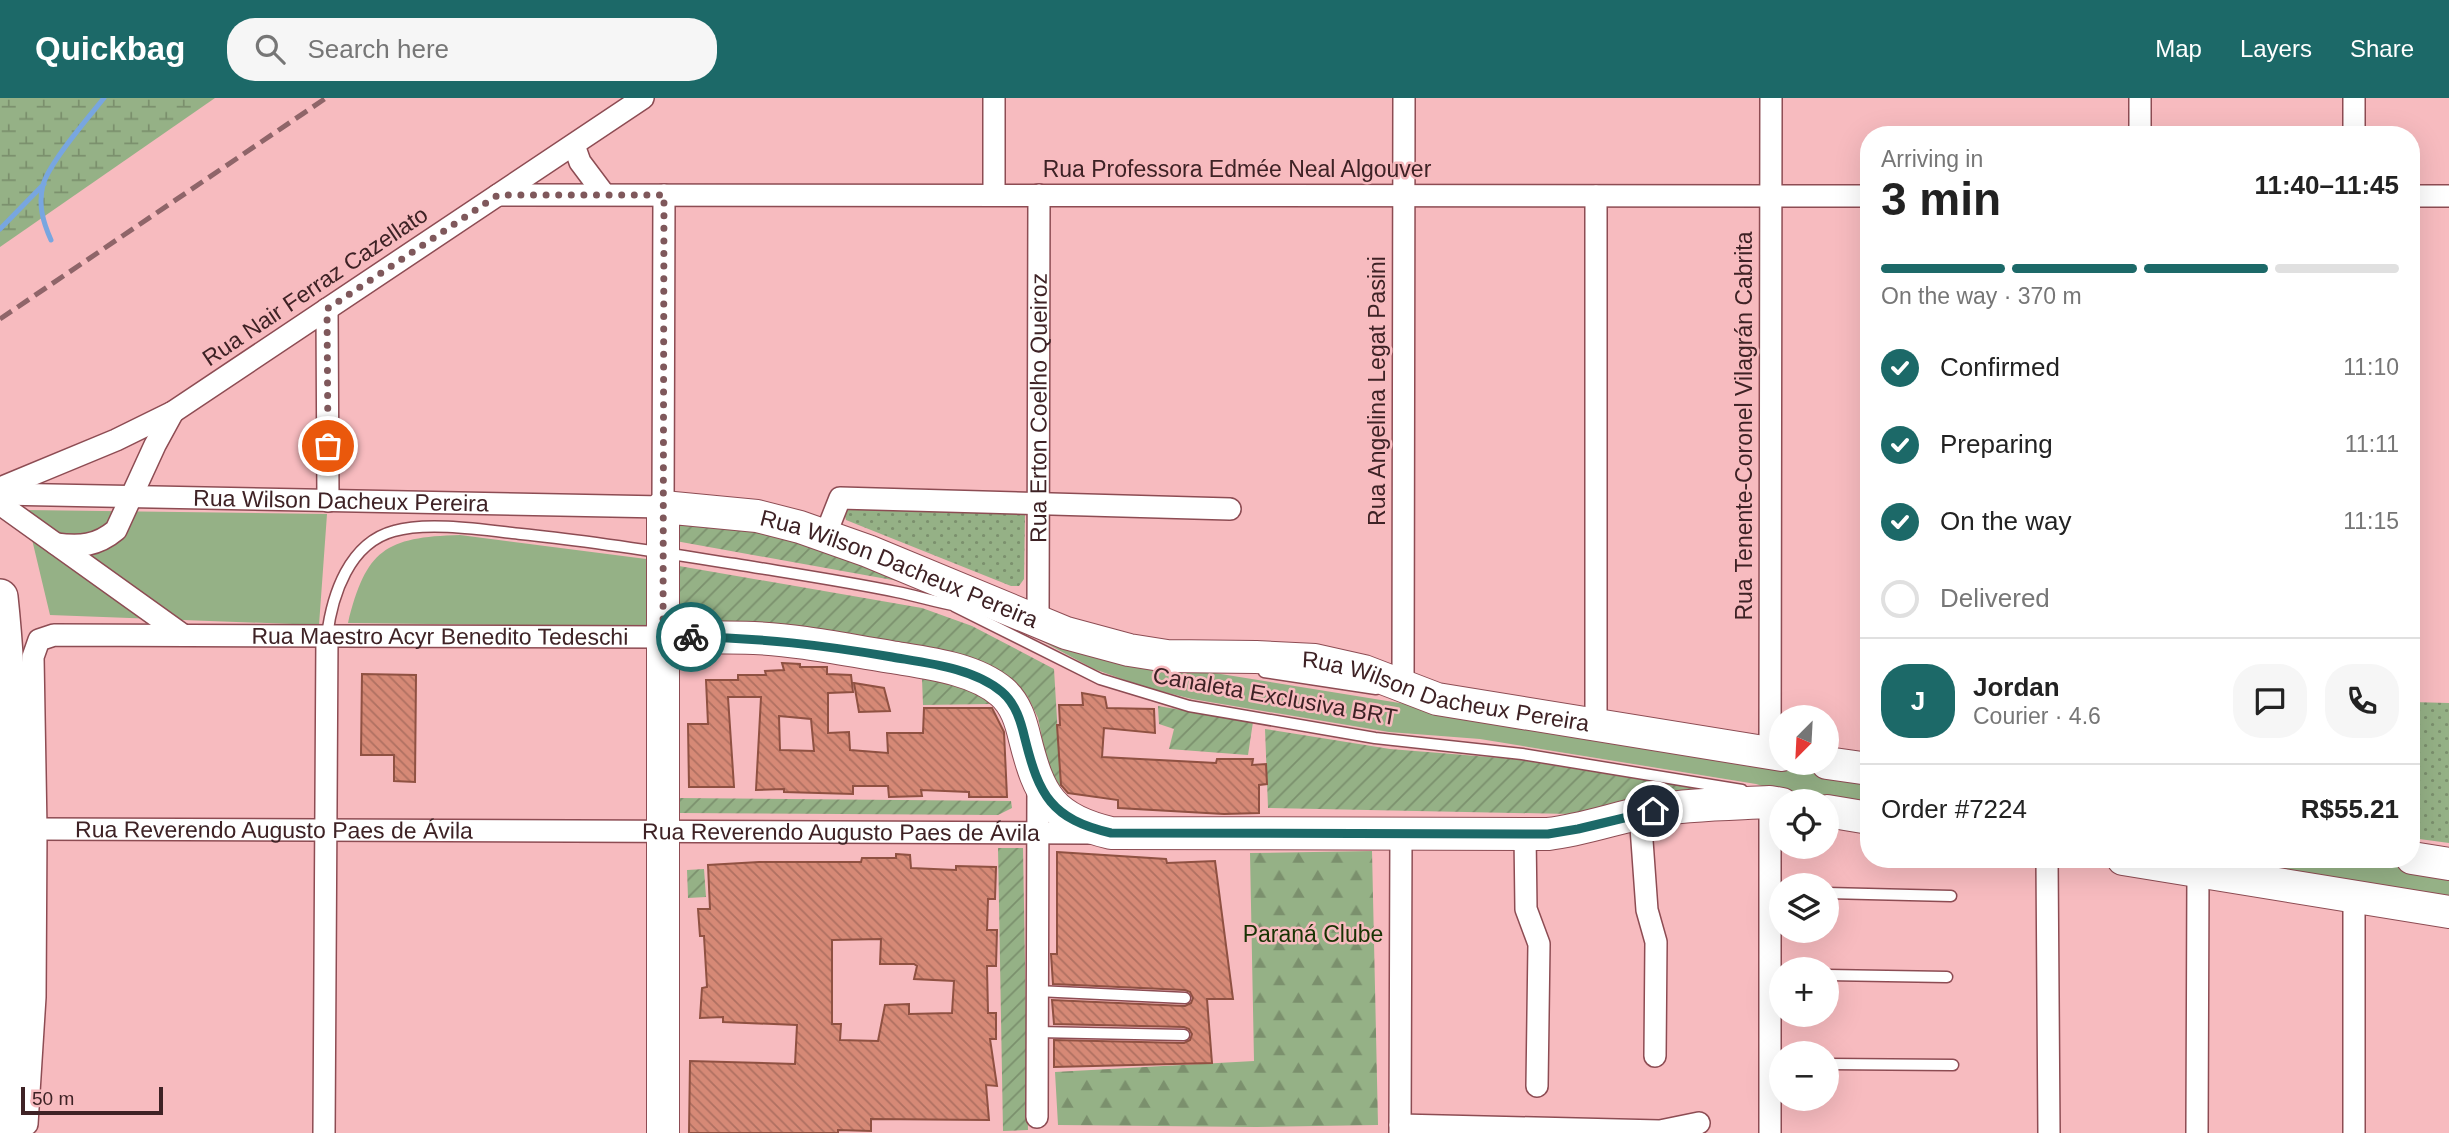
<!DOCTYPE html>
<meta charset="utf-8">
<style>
:root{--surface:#fff;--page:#f6f6f6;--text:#222;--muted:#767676;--line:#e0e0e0;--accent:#1c6968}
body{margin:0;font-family:Arial,sans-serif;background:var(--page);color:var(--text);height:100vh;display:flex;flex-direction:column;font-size:26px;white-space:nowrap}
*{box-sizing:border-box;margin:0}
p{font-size:23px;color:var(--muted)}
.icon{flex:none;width:38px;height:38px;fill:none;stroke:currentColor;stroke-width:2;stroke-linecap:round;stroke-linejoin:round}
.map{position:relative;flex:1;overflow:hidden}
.sheet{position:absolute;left:1860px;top:28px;width:560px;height:742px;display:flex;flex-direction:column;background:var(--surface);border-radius:28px;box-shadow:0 7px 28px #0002}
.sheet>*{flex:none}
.needle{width:46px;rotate:204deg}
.tools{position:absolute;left:1769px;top:607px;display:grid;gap:14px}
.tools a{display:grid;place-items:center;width:70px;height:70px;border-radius:50%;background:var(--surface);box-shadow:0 7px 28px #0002;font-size:35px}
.scale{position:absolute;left:21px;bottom:18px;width:142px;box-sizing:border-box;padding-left:7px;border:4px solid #3e2225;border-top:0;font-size:19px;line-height:24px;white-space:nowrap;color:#3e2225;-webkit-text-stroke:5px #f7bbbf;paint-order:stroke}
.pin{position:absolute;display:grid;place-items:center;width:60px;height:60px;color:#fff;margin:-30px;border:4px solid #fff;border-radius:50%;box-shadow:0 2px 7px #0007}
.courier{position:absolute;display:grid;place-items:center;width:70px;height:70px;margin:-35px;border:5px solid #1c6968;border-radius:50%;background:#fff;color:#222;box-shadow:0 2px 9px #0007}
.overview em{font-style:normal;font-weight:800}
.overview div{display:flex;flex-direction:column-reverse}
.overview{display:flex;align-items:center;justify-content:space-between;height:119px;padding:0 21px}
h1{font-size:46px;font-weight:800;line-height:52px}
.bar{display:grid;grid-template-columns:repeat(4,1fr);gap:10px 7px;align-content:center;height:84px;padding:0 21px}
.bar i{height:9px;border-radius:5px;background:var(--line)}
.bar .on{background:var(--accent)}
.bar p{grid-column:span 4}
.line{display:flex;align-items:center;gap:18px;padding:0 21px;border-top:2px solid var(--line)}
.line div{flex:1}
.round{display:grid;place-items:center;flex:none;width:74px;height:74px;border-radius:28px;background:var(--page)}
ol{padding:0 21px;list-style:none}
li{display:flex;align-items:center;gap:21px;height:77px}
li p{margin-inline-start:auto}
li .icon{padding:7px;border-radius:50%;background:var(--accent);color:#fff;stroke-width:4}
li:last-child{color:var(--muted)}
li i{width:38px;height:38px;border:4px solid var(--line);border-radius:50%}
header{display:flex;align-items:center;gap:42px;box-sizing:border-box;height:98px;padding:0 35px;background:var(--accent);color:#fff}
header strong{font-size:33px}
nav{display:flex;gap:38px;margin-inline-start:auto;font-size:24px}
.search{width:490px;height:63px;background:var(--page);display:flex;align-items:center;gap:18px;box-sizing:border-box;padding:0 24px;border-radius:28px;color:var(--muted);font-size:26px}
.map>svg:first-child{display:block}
</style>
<header>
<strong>Quickbag</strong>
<div class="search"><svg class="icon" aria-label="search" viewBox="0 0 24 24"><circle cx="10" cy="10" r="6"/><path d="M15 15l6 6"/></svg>Search here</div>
<nav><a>Map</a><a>Layers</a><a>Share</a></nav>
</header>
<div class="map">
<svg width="2449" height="1035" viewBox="0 0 2449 1035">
<defs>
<pattern id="forest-firs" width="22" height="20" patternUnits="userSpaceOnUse" patternTransform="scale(1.75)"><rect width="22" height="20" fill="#95b186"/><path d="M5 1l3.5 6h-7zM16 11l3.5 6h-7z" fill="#7b906d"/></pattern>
<pattern id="wetland-marsh" width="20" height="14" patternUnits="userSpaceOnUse" patternTransform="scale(1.75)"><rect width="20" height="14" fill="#95b186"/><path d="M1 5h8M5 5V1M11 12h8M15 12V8" fill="none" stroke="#7b906d"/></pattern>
<pattern id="park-dots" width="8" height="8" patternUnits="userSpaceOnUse" patternTransform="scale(1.75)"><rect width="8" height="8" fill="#95b186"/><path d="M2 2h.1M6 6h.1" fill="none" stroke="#7b906d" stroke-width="1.8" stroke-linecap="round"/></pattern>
<pattern id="garden-furrows" width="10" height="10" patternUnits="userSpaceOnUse" patternTransform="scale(1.75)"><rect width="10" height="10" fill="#95b186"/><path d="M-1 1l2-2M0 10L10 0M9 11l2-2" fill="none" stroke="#7b906d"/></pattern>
<pattern id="building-back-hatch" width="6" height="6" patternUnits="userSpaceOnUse" patternTransform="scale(1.75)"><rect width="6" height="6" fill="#d68976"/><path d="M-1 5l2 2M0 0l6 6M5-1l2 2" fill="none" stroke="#af7061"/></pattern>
</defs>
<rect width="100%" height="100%" fill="#f7bbbf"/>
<path fill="#95b186" d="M25,412L327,416L319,527L50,517Z
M460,437L654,462L655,529L348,525C366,452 385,439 460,437Z
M1038,541L1134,562L1869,681V703C1850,700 1831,703 1812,701C1793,698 1775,692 1756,686L1480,641L1389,634L1192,601L1144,589L1094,571Z
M2215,761H2368L2449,775V800Z"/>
<path fill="url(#forest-firs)" d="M1372,753L1378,1027L1256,1029L1058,1027L1055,974L1254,963L1250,755Z"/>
<path fill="url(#wetland-marsh)" d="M0,0H215L0,149Z"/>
<path fill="url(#park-dots)" d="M849,410L1025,416L1024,481L1019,488H1011L846,422L844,415Z
M2412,604L2449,605V745L2412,740Z"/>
<path fill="url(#garden-furrows)" d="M733,424L948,492L670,442L672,425Z
M679,468L922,510L972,528L1054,571L1061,688L1051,685L1038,620L1028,599L1011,582L676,524Z
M922,581C944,585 977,587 991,606L923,607Z
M1158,608L1253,624L1248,657L1169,651L1174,631L1159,626Z
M1265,631L1390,651L1514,661L1726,695L1570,716L1268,710Z
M678,700L1011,703L1012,710L998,717L679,715Z
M998,750H1023L1028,1032L1003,1033Z
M704,771L706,799L688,800L687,772Z"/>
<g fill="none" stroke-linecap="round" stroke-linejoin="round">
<path stroke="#78a6e0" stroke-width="5" d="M0,131L44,86
M51,142C43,124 38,107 43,87C49,65 88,20 104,0"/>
</g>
<path fill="url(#building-back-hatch)" stroke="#8f5142" stroke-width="2" fill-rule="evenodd" d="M782,565L800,566V569H827V576L851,577L853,594L828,595V635L849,634L850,652L888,655L887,635H923L924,610H992L1004,634L1007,699H969V694L921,692L922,698L889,699L888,688H853V696L784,694V691L756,692L761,599H728L734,689H689L688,626H708L706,582H738V577H766L765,573L784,572ZM779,618L811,621L814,653L780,652Z
M362,576L416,577L415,684L394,683V657H361Z
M854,585L884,590L890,613L859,614Z
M1082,595L1105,599L1107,610L1154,611L1155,635L1104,630L1102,659L1216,665L1217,661H1253L1252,667L1266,666L1267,686L1259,687V715L1224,716L1118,710V702L1068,695L1061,687L1057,627H1060L1059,607H1083Z
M1057,754L1166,761L1167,765L1215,763L1233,901H1207L1212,965L1054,969V942L1184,945L1190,942L1192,936L1189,931L1184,929L1054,926L1052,902L1185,908L1191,905L1193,900L1190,894L1185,892L1053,886L1051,856H1057Z
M896,756L910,757L911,770L956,772V768L996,769L995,801H988L987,832H997L996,868H987L988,915H996V941H990L997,988L986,987L989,1022L871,1021V1033L838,1032V1035H689L690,963L795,966L797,927L723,924V919L700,920L702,890L707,889L704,838H700L698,811H710L708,767L759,764H861L862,760H896ZM881,841L880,866H914L917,868L914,881L954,883L952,915L909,916V906L885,907L878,943L840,942L841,926H832V842Z"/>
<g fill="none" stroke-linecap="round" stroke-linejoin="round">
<defs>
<path id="lane" d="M954,508L1100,581L1189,608L1375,640L1522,656L1742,692
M327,538C332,497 349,445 394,433C428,423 485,432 521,436C593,443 664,455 735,466C789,475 844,483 897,494C918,498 938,505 959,508
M1264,574L1376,591
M1827,795L1951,798
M1827,877L1947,879
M1037,893L1185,900
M1037,934L1184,937
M1827,966L1953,967"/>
<g id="street">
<path d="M994,0V97"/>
<path d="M2354,0V37"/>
<path d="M2140,37V0"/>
<path d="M574,47L580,64L604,96"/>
<path d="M498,97L1869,98"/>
<path d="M1596,98V627"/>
<path d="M2412,98H2449"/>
<path d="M327,211L328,403"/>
<path d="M0,390L116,342L173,314L643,0"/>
<path id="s1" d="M0,396L663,409L664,97"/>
<path d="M0,406L183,537"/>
<path d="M825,438L840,400L1230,411"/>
<path d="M56,446C80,449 97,448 116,432L155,347L173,314"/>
<path id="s2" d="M1038,522L1039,97"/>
<path d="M1403,586L1404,0"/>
<path d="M1770,655L1771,0"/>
<path d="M1640,715L1647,812L1656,844L1655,958"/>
<path id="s3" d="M36,731L1091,735"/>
<path d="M1525,736L1526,811L1539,846L1537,988"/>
<path d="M2047,761L2049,1035"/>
<path d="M2354,799V1035"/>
<path d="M1037,1019L1038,686"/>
<path id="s4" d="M27,1026L35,899L36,731L33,559L39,542L54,537L663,539"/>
<path d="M1400,1027L1660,1033L1699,1025"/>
<path d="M324,1035L327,538"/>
<path d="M1400,1035L1401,736"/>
<path d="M1770,1035V704"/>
<path d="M2197,1035L2198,773"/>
</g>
<g id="secondary">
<path d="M663,539C693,539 724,539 754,540C800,542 846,552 891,559C927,565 974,570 1002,594C1016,606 1021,624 1025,641C1039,697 1051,721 1111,735L1548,736C1583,732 1615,720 1650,713C1689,706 1730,706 1770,704L1782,706"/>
<path d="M1827,665L1869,671"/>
<path d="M1827,713L1869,720"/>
<path d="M2412,760L2449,766"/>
<path d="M2123,761L2449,814"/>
<path id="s5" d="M663,1035V409L757,418L800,429L868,453L1066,535L1129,552L1167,558L1256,559L1315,562L1364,573L1437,601L1782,657"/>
</g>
<path id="primary" d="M0,499C16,648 7,796 9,945C9,975 12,1005 12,1035"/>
</defs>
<use href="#lane" stroke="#8d4c53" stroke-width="13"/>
<use href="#street" stroke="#8d4c53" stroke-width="24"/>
<use href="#secondary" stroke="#8d4c53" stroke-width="34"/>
<use href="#primary" stroke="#8d4c53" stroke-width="38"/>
<use href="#lane" stroke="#fff" stroke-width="10"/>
<use href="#street" stroke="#fff" stroke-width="21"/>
<use href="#secondary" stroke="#fff" stroke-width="32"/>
<use href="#primary" stroke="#fff" stroke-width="35"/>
<path stroke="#8f6569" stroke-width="5" stroke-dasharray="14 7" stroke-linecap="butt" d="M0,221L326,0"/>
</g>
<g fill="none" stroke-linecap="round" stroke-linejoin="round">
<path stroke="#7f585b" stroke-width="7" stroke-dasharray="0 12.6" d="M328,348L327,211L498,97H664L663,539H691"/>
<path stroke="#1c6968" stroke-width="9" d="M691,539C762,540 822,547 892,559C927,565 974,570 1002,594C1016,606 1021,624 1025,641C1039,697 1051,721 1111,735L1548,736L1578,731L1653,713"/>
</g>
<g text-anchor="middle" stroke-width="5" stroke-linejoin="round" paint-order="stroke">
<g font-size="23" fill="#3e2225" stroke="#f7bbbf">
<text x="1237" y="79">Rua Professora Edmée Neal Algouver</text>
<text transform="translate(315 188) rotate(-34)" y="8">Rua Nair Ferraz Cazellato</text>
<text transform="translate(1377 293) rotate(-90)" y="8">Rua Angelina Legat Pasini</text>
<text dy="8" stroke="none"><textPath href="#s2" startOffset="212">Rua Erton Coelho Queiroz</textPath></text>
<text transform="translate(1744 328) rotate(-90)" y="8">Rua Tenente-Coronel Vilagrán Cabrita</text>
<text dy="8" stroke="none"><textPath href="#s1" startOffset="341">Rua Wilson Dacheux Pereira</textPath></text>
<text dy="8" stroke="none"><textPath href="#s5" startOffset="872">Rua Wilson Dacheux Pereira</textPath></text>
<text dy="8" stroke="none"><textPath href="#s4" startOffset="887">Rua Maestro Acyr Benedito Tedeschi</textPath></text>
<text dy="8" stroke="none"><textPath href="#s5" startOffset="1438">Rua Wilson Dacheux Pereira</textPath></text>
<text transform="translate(1275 598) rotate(10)" y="8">Canaleta Exclusiva BRT</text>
<text dy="8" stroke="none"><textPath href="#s3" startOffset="238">Rua Reverendo Augusto Paes de Ávila</textPath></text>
<text dy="8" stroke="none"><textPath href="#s3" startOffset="805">Rua Reverendo Augusto Paes de Ávila</textPath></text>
</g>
<g font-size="23" fill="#183203" stroke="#f7bbbf">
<text x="1313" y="844">Paraná Clube</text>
</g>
</g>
</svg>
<div class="tools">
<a><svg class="needle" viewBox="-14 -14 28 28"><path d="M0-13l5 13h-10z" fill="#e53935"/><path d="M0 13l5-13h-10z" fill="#767676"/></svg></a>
<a><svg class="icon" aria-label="locate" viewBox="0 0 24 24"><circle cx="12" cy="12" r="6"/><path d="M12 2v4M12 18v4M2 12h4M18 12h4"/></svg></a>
<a><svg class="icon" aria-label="layers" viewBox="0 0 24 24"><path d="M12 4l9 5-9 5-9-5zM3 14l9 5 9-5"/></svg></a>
<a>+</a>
<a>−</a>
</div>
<div class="scale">50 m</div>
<div class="pin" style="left:328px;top:348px;background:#ea580c"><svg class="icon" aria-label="bag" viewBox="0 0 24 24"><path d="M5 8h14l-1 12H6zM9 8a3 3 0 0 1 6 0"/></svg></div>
<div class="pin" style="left:1653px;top:713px;background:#1f2937"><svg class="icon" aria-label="home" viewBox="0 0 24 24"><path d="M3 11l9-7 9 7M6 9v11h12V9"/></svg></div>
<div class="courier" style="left:691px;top:539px"><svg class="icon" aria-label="bike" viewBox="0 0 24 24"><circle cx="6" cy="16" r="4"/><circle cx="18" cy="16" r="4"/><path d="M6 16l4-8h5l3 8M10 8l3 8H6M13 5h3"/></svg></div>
<section class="sheet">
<div class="overview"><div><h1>3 min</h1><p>Arriving in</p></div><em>11:40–11:45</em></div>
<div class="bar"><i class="on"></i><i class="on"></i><i class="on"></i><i></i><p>On the way · 370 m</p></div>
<ol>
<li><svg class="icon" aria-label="check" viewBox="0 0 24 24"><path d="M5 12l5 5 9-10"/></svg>Confirmed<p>11:10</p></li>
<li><svg class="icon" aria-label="check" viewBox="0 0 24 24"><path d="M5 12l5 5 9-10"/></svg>Preparing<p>11:11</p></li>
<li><svg class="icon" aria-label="check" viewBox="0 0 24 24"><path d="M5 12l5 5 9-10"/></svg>On the way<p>11:15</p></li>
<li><i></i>Delivered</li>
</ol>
<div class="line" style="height:126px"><b class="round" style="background:var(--accent);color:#fff">J</b><div><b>Jordan</b><p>Courier · 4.6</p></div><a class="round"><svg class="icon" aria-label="chat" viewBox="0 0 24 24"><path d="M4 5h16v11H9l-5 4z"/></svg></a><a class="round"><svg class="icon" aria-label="phone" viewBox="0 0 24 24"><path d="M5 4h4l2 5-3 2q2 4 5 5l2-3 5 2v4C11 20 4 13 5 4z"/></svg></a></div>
<div class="line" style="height:91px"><div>Order #7224</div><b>R$55.21</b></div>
</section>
</div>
